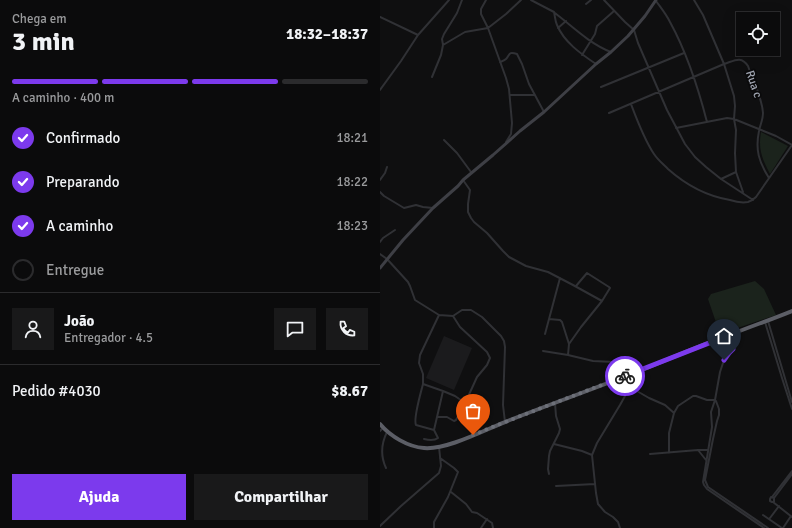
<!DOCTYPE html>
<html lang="pt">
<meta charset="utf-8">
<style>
:root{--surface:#0b0b0c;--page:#19191a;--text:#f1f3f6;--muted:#9a9b9d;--line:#2b2b2d;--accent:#7c3aed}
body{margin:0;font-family:Signika,sans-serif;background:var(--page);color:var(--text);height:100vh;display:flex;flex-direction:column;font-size:15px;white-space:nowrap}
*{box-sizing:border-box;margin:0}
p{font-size:13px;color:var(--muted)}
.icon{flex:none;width:22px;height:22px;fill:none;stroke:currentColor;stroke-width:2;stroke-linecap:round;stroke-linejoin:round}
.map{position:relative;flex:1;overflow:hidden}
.details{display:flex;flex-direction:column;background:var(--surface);width:380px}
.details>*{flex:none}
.controls{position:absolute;left:356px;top:12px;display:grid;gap:8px}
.controls a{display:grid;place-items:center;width:44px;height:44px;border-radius:0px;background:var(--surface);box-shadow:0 4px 16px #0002,0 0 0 1px var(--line);font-size:20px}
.pin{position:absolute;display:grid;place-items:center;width:34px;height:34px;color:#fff;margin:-41px -17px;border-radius:50% 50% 50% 0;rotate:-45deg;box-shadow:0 0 4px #0007}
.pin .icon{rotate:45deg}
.courier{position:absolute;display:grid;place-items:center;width:40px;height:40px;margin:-20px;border:3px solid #7c3aed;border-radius:50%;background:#fff;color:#222;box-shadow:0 1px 5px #0007}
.overview em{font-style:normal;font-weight:800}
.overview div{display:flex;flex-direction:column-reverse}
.overview{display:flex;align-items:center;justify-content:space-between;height:68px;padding:0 12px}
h1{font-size:26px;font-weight:800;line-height:30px}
.bar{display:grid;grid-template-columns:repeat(4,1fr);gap:6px 4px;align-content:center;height:48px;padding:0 12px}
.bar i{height:5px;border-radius:3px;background:var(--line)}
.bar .selected{background:var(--accent)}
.bar p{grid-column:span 4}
.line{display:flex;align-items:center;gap:10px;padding:0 12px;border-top:1px solid var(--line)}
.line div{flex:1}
.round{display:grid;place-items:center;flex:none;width:42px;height:42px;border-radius:0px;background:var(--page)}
ol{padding:0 12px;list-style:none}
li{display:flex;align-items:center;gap:12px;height:44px}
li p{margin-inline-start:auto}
li .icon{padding:4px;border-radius:50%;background:var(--accent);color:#fff;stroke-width:4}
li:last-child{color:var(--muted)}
li i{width:22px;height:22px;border:2px solid var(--line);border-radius:50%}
.button{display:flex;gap:8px;margin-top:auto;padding:8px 12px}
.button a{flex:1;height:46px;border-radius:0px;background:var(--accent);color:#fff;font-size:16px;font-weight:800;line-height:46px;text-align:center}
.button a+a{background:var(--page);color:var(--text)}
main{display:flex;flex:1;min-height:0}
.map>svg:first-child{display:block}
</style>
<main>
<section class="details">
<div class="overview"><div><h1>3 min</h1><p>Chega em</p></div><em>18:32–18:37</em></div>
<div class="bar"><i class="selected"></i><i class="selected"></i><i class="selected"></i><i></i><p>A caminho · 400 m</p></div>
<ol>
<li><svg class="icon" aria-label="check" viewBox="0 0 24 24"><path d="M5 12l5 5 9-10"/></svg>Confirmado<p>18:21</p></li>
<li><svg class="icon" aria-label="check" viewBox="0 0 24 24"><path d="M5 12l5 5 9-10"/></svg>Preparando<p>18:22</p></li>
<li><svg class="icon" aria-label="check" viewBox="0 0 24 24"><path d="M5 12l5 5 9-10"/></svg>A caminho<p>18:23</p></li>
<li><i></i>Entregue</li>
</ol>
<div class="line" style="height:72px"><a class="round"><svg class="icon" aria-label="person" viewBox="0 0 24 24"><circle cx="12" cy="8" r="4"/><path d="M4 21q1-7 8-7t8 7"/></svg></a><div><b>João</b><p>Entregador · 4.5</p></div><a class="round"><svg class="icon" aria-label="chat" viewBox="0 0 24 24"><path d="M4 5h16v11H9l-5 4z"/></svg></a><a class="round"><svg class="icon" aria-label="phone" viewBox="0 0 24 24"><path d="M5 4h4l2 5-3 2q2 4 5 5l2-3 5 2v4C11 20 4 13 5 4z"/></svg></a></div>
<div class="line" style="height:52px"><div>Pedido #4030</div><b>$8.67</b></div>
<div class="button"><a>Ajuda</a><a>Compartilhar</a></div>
</section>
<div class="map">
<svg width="412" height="528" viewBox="0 0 412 528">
<rect width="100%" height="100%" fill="#0f0f10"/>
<path fill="#1b1b1d" d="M64,336L92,348L74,390L46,378Z"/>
<path fill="#1b231c" d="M381,132L408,146L390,174C382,158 378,150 381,132Z
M375,281L384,289L396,315L340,334L328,299L331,294Z"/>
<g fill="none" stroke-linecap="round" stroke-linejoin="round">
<path stroke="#303135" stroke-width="2" d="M106,0L101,9V14L108,28L126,78L129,89L132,123L131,134L126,142
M151,0L174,12C175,16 175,21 177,25C184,42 201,54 216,64
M224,0L245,22L254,30L258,43L287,110L305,144L315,157L326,167L341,179L373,200
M314,0L323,15L344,64L354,96L355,106L354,119L356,130L355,153L356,172L363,192
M276,1C281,8 286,14 290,22C307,53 318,87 327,122
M206,4L211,0
M175,13C193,27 210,44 231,52
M0,17L38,35
M178,28L186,21
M63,45L62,39L64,34L77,13L82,0
M202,55L215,34L217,26L234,11
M120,62C122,61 124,61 126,59C130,55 128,51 137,54L142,64L149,84L164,112
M52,77L61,55L63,45L85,32L108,28L126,14L141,0
M221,87L304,53
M0,90L21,61L38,35L69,0
M130,95H155
M251,104C257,120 264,139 274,154C278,160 283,164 288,169C306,185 326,196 350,200C356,202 362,203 368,202C371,201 374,199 376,197L412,145
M229,113L344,64C354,61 361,55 368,66C373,81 382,97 383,113C383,120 380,125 379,131C375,150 379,162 389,178
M296,128L347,118L354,119L396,136L412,145
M64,140L77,153L91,172
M341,179L356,172
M0,180L5,173L7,167
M83,180L90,190L88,204V212L91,218L94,222L107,233L123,251L129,257L146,266L168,272L193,285L222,301
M0,192L4,196L24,208L36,205L43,207L53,208
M0,242L3,238L15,230
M0,254L7,259L28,282L30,286L35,300L59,315L73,316L82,310H91L102,317L121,336L124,341L125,347L123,405L125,422
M169,319L180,320L182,322L189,344L188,355
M388,321L412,402
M385,322L402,378L412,409
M165,334L180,278
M347,337L352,342L353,349L349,353L344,360L340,372L335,400L331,412L332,427L323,482L324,485L327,489L384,528
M189,344L201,327L222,301L230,288L229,287L207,273L196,286
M163,351L188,355L213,361L234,362L239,365L246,375
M43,384L63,391L54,430L36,425C33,419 41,392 43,384V374L39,363L40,355L59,315
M250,387L269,398L285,405L294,413L289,433V453
M63,391L75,396L85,403
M336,401L339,409V415L337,421L333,439L325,480L328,487L388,528
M294,413L298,406L313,396H316L327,400H335
M58,417H67L74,421L76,420L87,399L97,377L107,365L110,358L107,352L80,327L73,316
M0,431L3,428
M44,439C48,440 54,441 58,438L54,430
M174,444L202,451L212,455
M318,450L326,460
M270,454L318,450H327
M6,468C0,455 1,444 7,432
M169,474L168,469L169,456L170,451L179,433L180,429L176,416L175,403
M176,486L215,484
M71,492L86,504L92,512L97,513L112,523L113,528
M392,497L412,471
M394,498L391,497L390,499V501L392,502H394V498L412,474
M393,502L412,517
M383,515L402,528
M390,518L399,506
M0,526L21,506L59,473L61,466L59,447
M54,528V522L68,497L78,472L74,468L60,458
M101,528L107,519
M240,528L238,522L233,517L225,512L218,504L216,493L212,455L217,443L240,405L250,387L252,374
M403,528L411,516"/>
<path stroke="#3e3f45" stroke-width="3" d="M0,268L23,240L53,208L78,186L83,180L113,155L140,131L164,112L216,64L231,52L248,36L265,16L276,0"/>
<path stroke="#5c5e66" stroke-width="4" d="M0,424C10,436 28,447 44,448C68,450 106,429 130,420C171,404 213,389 254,373C285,361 316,347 347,336C369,327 390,320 412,311"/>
</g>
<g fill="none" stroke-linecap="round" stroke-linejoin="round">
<path stroke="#6d7079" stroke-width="4" stroke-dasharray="0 7.2" d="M93,435L125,422L245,376"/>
<path stroke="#7c3aed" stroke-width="5" d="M245,376L347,336L352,342L353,349L349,353L344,360"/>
</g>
<g text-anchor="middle" stroke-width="3.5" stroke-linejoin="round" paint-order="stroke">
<g font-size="12" fill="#a0a5b1" stroke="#0a0a0b">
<text transform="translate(374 84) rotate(71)" y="4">Rua c</text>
</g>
</g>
</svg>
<div class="controls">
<a><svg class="icon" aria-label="locate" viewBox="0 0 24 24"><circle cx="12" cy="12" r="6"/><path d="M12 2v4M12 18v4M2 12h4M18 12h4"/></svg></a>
</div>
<div class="pin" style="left:93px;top:435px;background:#ea580c"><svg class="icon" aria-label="bag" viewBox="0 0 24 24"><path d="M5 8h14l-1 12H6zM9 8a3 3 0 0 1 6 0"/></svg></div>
<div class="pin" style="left:344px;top:360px;background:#1f2937"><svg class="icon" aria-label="home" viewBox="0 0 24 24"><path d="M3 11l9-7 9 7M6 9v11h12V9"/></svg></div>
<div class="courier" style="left:245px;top:376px"><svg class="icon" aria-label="bike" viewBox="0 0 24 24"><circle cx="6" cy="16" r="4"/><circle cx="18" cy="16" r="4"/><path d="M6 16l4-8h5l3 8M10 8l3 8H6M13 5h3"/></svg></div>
</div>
</main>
